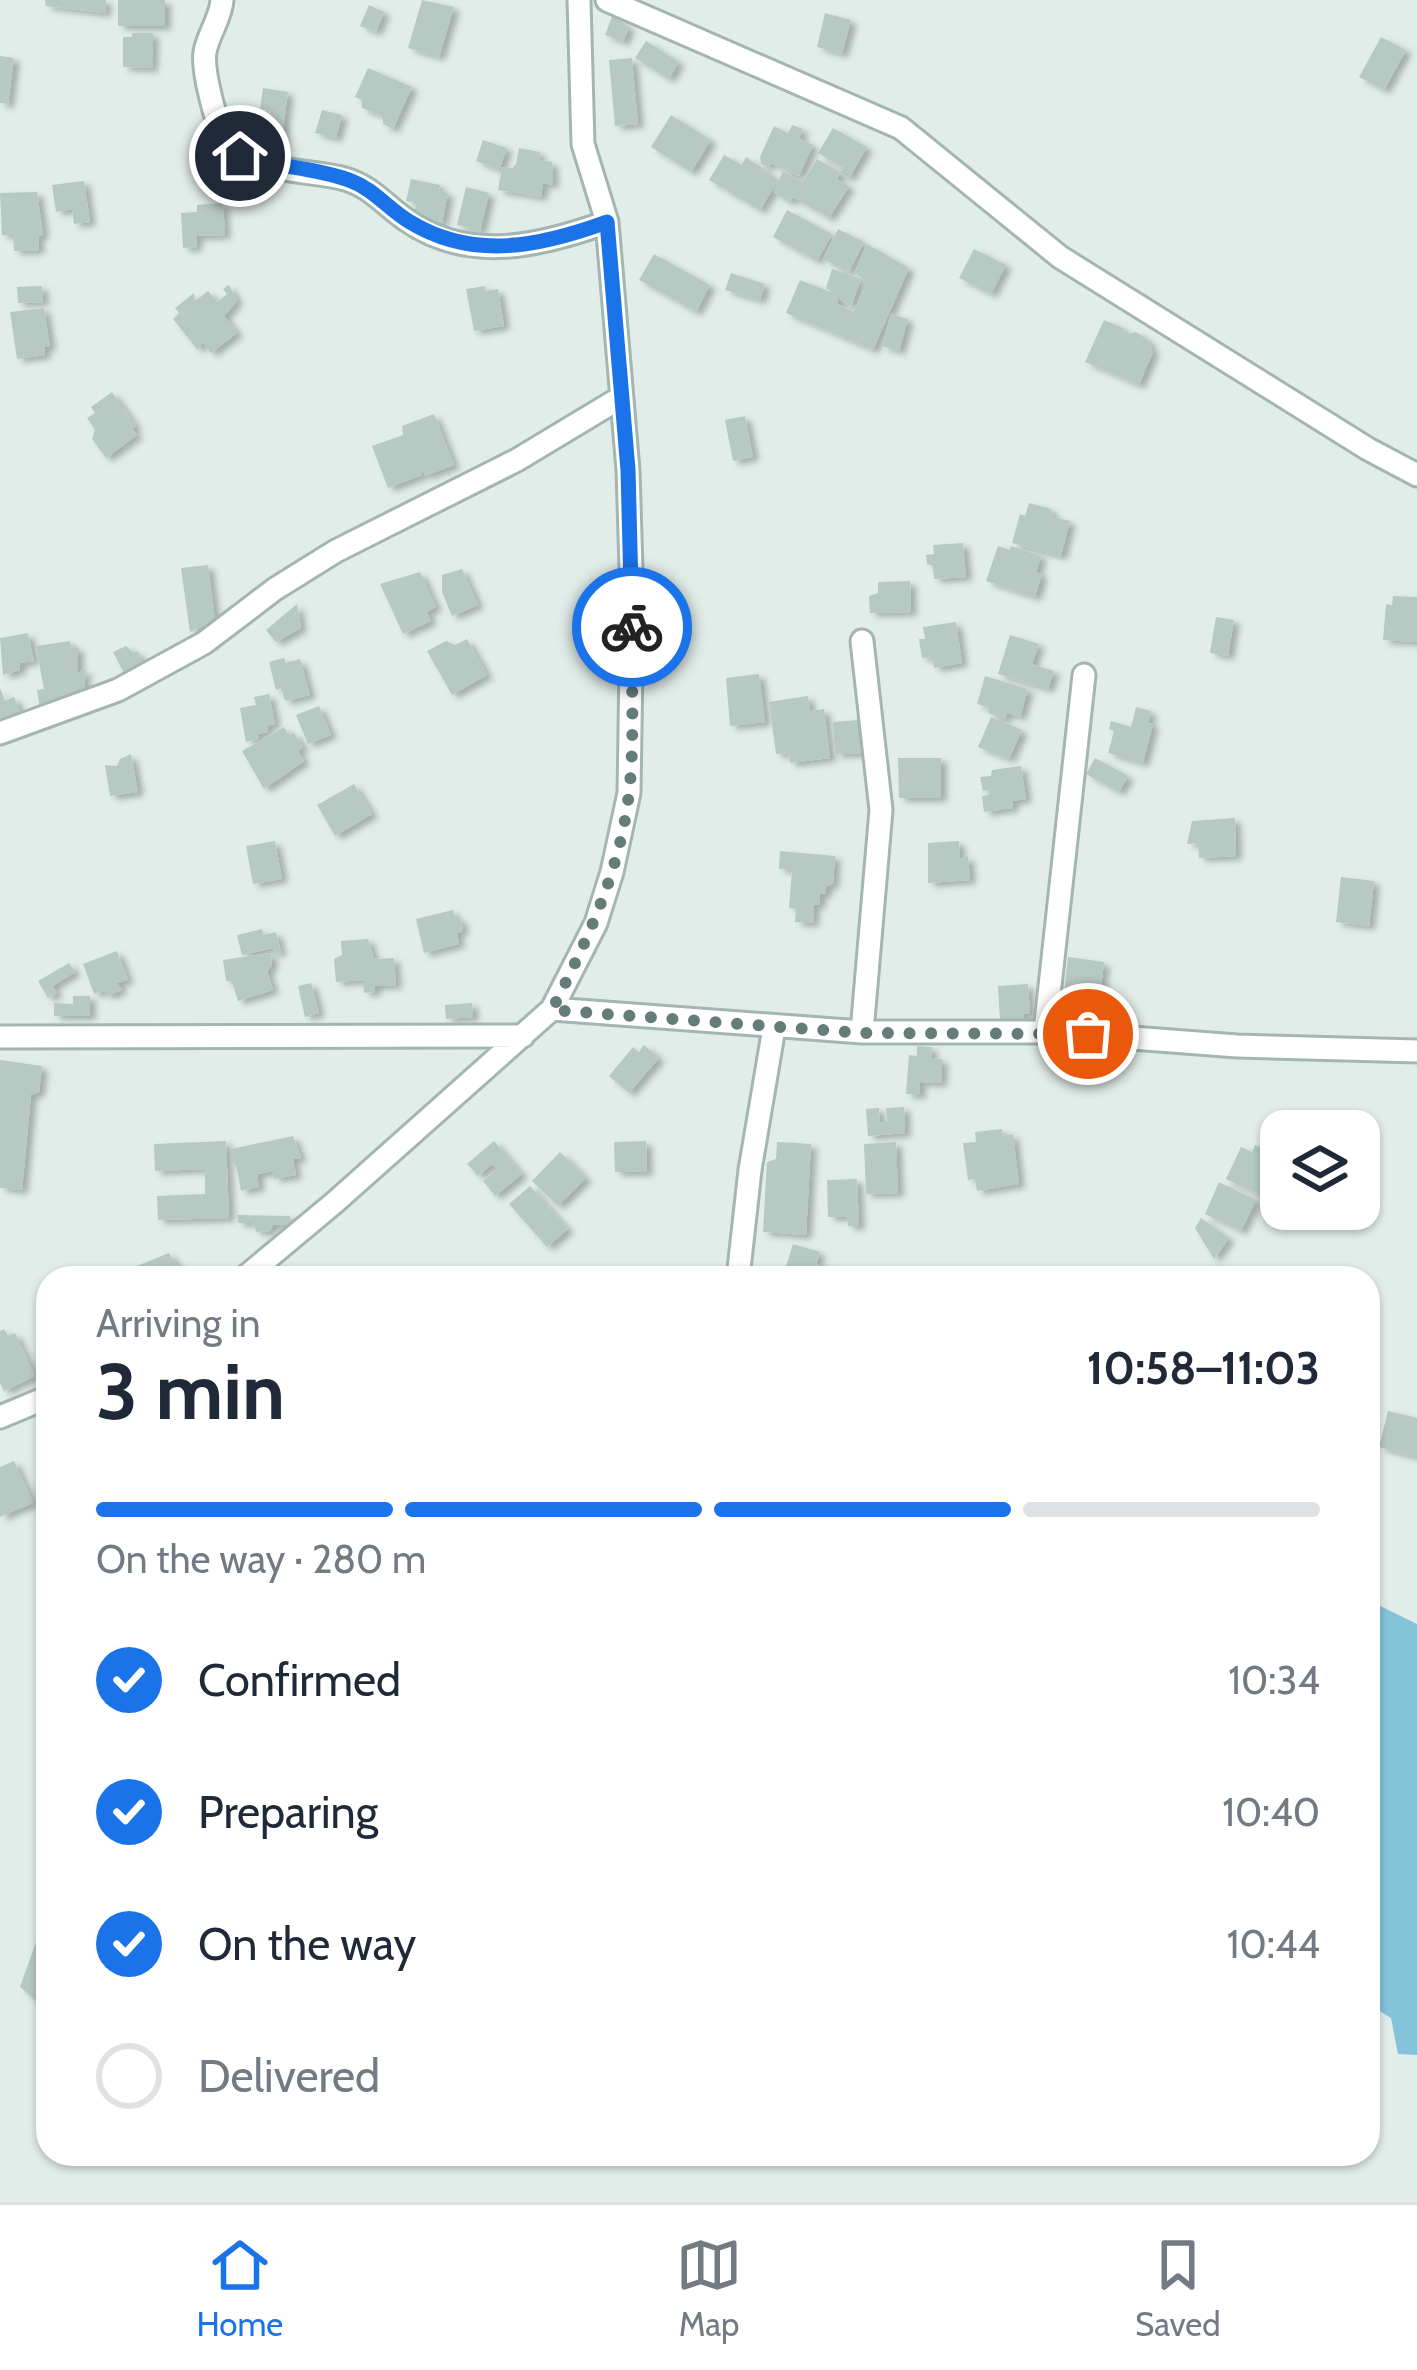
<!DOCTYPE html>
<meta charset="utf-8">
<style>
:root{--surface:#fff;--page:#f2f2f3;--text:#1f2937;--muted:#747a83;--line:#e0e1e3;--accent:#1a73e8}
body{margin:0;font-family:Cabin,sans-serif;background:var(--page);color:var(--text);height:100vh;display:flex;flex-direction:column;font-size:45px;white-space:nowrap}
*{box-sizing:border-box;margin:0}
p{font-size:39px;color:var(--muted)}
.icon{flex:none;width:66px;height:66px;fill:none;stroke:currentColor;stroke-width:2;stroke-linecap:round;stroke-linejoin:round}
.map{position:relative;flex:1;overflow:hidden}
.drawer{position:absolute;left:36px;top:1266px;width:1344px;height:900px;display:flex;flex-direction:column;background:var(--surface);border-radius:36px;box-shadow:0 3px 9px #0004}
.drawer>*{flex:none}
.controls{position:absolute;left:1260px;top:1110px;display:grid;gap:24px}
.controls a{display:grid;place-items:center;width:120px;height:120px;border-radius:24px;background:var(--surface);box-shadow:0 3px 9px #0004;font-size:60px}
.pin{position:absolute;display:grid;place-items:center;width:102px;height:102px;color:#fff;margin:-51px;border:6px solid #fff;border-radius:50%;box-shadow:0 3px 12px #0007}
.courier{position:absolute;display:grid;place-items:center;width:120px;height:120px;margin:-60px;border:9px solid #1a73e8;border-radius:50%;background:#fff;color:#222;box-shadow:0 3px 15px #0007}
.headline em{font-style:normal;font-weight:700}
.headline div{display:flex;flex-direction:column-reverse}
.headline{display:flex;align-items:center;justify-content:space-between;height:204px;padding:0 60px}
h1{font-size:78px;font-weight:700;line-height:90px}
.bar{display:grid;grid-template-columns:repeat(4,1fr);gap:18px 12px;align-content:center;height:144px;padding:0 60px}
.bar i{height:15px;border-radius:9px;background:var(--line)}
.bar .selected{background:var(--accent)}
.bar p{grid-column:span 4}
ol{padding:0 60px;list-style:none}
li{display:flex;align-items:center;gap:36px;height:132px}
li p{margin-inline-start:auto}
li .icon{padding:12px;border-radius:50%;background:var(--accent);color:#fff;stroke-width:4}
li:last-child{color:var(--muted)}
li i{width:66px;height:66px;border:6px solid var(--line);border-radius:50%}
.tab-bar{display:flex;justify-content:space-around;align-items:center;height:168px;border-top:3px solid var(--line);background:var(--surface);font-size:33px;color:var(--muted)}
.tab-bar a{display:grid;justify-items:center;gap:6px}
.tab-bar .selected{color:var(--accent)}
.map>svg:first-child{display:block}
</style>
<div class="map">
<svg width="1417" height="2202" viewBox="0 0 1417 2202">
<defs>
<filter id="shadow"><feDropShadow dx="6" dy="4" stdDeviation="3" flood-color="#0004"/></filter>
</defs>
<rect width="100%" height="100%" fill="#e2ede9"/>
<path fill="#85c3d8" d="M1368,1600L1417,1624V2055L1398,2054L1391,2018L1378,2010L1368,1989Z"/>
<path fill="#b7c9c3" filter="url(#shadow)" d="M45,0H106L105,13L46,6Z
M118,0H165V26H118Z
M422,0L454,7L439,57L408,48Z
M369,5L384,12L376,32L360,26Z
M825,13L851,20L842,54L817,47Z
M613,14L629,28L623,42L605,35Z
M132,33H153L152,68L123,67V37H132Z
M1381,37L1406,50L1384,90L1359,77Z
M646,41L679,62L669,79L635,58Z
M0,56L14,58L8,104L0,103Z
M632,58L638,124L615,126L609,60Z
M368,68L412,87L393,129L383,124V116L362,108V100L355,97Z
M263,88L288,92L281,144L265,142L270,110L260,109Z
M322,110L342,115L336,138L315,133Z
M671,115L711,140L691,172L651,147Z
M792,125L803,129L799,138L813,145L799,176L770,163L768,167L761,164L760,157L774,126L788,133Z
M833,128L867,147L849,178L840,173L837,179L849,186L829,218L793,197L790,202L773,192L783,171L803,182L817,159L840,172L843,168L818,153Z
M483,140L507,148L499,170L476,161Z
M519,148L540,152L539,160L552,162L553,185L543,183L541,197L498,190L502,167L512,168L516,164Z
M724,155L742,165L746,157L778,180L760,210L709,180Z
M411,179L440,185L439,191L448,193L442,223L434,222L432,229L413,221L416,203L406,201Z
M84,181L90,222L74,224L72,209L56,212L52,185Z
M466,187L489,193L480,231L457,225Z
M37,192L43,234L38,237L39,250L14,251L13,235H2L0,193Z
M223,203L225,235L196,236L197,247L183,248L181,213L197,212V205Z
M787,210L832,234L817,261L773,237Z
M838,229L864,242L849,272L823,259Z
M867,244L909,268L873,350L786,313L800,280L833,293L826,288L832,269L861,279L851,307L838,298V304L853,312L867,284L855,272Z
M974,249L1006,265L991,294L959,278Z
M654,254L710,285L696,312L639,280Z
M731,273L765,284L760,300L725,290Z
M229,285L237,301L224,316L237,333L211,353L203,343L197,349L173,319L179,313L175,308L194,293L195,301L208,291L217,302L227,294L223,289Z
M42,286L43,302L18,303L17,287Z
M485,286V291L498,289L504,326L474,331L466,289Z
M44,308L50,347H44L45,355L17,359L10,312Z
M891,314L908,319L899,351L882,346Z
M1104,320L1123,328L1126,335L1136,332L1147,339L1153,352L1139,385L1085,362Z
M112,392L136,426L132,428L137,435L106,458L92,439L95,430L87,418L95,413L91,407Z
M434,414L454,465L425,476L422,468V475L388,488L372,446L403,435L402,426Z
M745,416L753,457L733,461L725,420Z
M1029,503L1051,509L1053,517L1070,521L1061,556L1012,543L1020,514L1025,516Z
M963,543L966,577L934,579L933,566L927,564L926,555L934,554L933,545Z
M998,546L1010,550L1011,546L1041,556L1036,573L1042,574L1035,597L986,581Z
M208,565L215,620L190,632L181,568Z
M462,569L478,605L452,616L442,592V575Z
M420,572L436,607L427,612L431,621L403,634L380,584Z
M910,581L911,612L870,613L869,596L878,593V582Z
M1393,596L1417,597V642L1383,640L1386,604L1392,605Z
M297,604L301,628L276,642L266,630Z
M1216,617L1234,620L1228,656L1210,653Z
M956,622L962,663L934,668L932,657L922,658L919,639H925L923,627Z
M28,633L34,661L20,663V670L3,675L0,638Z
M1010,635L1039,644L1032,664L1054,671L1048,689L998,674Z
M467,639L487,675L452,695L427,651L446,641L455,645Z
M70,641L71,648L78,647V673L86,669L83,696L52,701L53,707L40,709L37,690L44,689L36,646Z
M126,646L134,653L138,651L144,670L127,679L113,652Z
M284,658L286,663L300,659L310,695L285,701L281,688L276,690L269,662Z
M759,674L765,722L730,726L726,678Z
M985,676L1028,689L1020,717L1007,713L1005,719L988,713L990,708L977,704Z
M0,688L5,701L14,697L21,715L0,723Z
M269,694L275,724L267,726L268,732L258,734L259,739L246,742L240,708L256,705L254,697Z
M808,696L810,711L824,709L830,758L790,763L788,753L776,754L769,702Z
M319,706L331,735L308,744L296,715Z
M1136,707L1151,711L1148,723L1153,724L1143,763L1108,753L1114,731L1109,729L1111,721L1131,727Z
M991,717L1022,730L1009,759L978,747Z
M859,720L861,753L835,754L833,722Z
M284,727L289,735L294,733L303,747L298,751L304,761L264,789L242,751Z
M131,754L138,792L110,796L105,765L117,766L120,759Z
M898,758H941V798H899Z
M1095,758L1128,776L1119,792L1086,774Z
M1021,766L1026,799L1012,801L1013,808L984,812L982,796L989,795V790L983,791L980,777L991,776L992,770Z
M354,784L372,814L335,836L317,805Z
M1235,818L1236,856L1199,858L1198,843L1187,844L1192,821Z
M275,841L282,879L253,884L246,846Z
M959,841L960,859L968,856L970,880L928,883V843Z
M780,851L835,856L833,884L826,886V894H820V905L814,904L813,923L795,922L796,909L789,908L792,870L779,869Z
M1341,877L1374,881L1369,926L1336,922Z
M453,910L455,920L460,917L463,931L457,933L459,944L424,953L416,919Z
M262,929L263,935L276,932L281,952L274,954L273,948L242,955L237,935Z
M368,939L374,959L394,958L396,985L374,986L375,992L364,993L363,980L336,982L334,959L342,955L341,941Z
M117,951L128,980L117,983L122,990L107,996L105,990L94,994L83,964Z
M271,953L272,965L267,971L273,990L238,1001L232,982L226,981L223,960Z
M1068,957L1104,962L1099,1002L1074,999L1075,992L1064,993Z
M69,963L75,972L52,986L57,993L48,998L38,981Z
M311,983L319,1013L305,1017L298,986Z
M1028,984L1030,1014H1024V1019L1000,1020L998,986Z
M73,996H90V1016H54V1003L73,1004Z
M472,1003L473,1017L446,1019L445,1005Z
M644,1045L659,1058L629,1093L609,1076L633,1047L639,1052Z
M917,1046L932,1047L931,1058L942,1059L941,1083L920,1082V1095L906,1094L909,1055L917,1056Z
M0,1060L42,1066L39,1092L31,1095L22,1190L0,1188Z
M904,1107L905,1133L868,1136L866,1109L879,1108L880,1122H887L886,1108Z
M1002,1129L1003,1136L1013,1134L1019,1184L977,1191L975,1179L968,1180L963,1143L976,1142L975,1132Z
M293,1136L301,1158L293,1159L296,1175L274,1179L273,1171L257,1174L259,1187L241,1191L236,1164L231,1163V1149Z
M226,1141L229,1218L158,1220L157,1196L205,1194V1169L155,1171L154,1144Z
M494,1141L522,1174L495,1196L483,1181L497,1169L492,1164L478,1176L467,1164Z
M646,1141L647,1172H615L614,1142Z
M777,1142L811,1144L806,1235L763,1232L767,1162L776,1159Z
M896,1142L898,1193L866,1194L864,1144Z
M1255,1145L1281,1157L1264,1197L1226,1179L1241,1147L1252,1152Z
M560,1152L586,1178L558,1206L532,1181Z
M857,1179L859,1226H848L847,1217H828L827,1180Z
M1219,1182L1256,1200L1241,1231L1205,1214Z
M530,1186L568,1229L547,1247L509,1204Z
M237,1215L290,1216V1225H273L270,1231L257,1232L252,1223H238Z
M1201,1218L1229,1238L1214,1259L1195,1228Z
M793,1244L820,1252L816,1264L825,1267L822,1277L808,1273L807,1278H795L796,1273L785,1270Z
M169,1253L185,1278H142L137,1266Z
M4,1329L8,1336L15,1333L35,1376L4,1391L0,1383V1331Z
M1388,1411L1417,1418V1457L1379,1447Z
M14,1461L33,1503L0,1517V1467Z
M48,1936V2001L43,1999L41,2005L20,1987L36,1942L44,1945Z"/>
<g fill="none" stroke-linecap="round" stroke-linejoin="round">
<defs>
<path id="street" d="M222,0C221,18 208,34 205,52C202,70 216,125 226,140C249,174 309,169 345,179C370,186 385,205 405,219C468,264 541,246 607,222
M607,0L901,128L1060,257L1368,449L1417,475
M862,641L881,810L862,1032
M0,733L118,690L204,643L275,589L336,551L517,460L620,398
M552,1009L862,1032H1054L1237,1046L1417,1051
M1045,1032L1084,675
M0,1037L523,1036
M244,1278L334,1203L552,1009L596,923L612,872L629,793L632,602L628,470L607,222L583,144L579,0
M738,1278L750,1170L774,1028
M0,1417L48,1397"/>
</defs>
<use href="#street" stroke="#a4b6b1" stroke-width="27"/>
<use href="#street" stroke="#fff" stroke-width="21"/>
</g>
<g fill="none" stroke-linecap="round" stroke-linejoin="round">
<path stroke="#647d78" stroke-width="12" stroke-dasharray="0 21.6" d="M632,627C631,681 635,739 629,793C620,872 587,940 552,1010L862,1033L1088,1034"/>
<path stroke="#1a73e8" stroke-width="15" d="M240,156C275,167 314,167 349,180C374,189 388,209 410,222C474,261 541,246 607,222L628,470L632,627"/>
</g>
</svg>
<div class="controls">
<a><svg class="icon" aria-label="layers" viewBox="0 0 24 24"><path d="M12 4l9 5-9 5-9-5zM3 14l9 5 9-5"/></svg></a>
</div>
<div class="pin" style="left:1088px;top:1034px;background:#ea580c"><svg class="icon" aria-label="bag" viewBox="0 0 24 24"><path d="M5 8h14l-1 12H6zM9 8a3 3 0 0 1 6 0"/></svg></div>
<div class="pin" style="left:240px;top:156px;background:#1f2937"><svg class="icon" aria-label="home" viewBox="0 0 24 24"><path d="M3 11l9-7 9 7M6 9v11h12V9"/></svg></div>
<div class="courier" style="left:632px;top:627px"><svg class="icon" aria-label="bike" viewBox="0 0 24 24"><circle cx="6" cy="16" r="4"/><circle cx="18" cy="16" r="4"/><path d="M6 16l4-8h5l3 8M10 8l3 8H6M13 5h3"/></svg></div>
<section class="drawer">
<div class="headline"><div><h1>3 min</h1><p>Arriving in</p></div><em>10:58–11:03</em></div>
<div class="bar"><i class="selected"></i><i class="selected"></i><i class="selected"></i><i></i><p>On the way · 280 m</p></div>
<ol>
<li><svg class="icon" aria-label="check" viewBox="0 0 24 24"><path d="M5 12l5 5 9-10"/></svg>Confirmed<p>10:34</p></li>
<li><svg class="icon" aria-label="check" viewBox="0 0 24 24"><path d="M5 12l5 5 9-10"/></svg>Preparing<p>10:40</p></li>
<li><svg class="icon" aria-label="check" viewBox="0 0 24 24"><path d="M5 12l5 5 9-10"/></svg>On the way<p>10:44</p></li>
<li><i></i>Delivered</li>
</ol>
</section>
</div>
<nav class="tab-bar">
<a class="selected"><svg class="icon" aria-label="home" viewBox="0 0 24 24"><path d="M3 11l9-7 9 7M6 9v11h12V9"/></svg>Home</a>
<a><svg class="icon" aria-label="map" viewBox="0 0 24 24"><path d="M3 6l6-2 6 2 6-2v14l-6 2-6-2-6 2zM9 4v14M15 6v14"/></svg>Map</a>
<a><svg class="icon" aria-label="saved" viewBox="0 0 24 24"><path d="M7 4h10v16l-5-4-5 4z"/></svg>Saved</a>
</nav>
